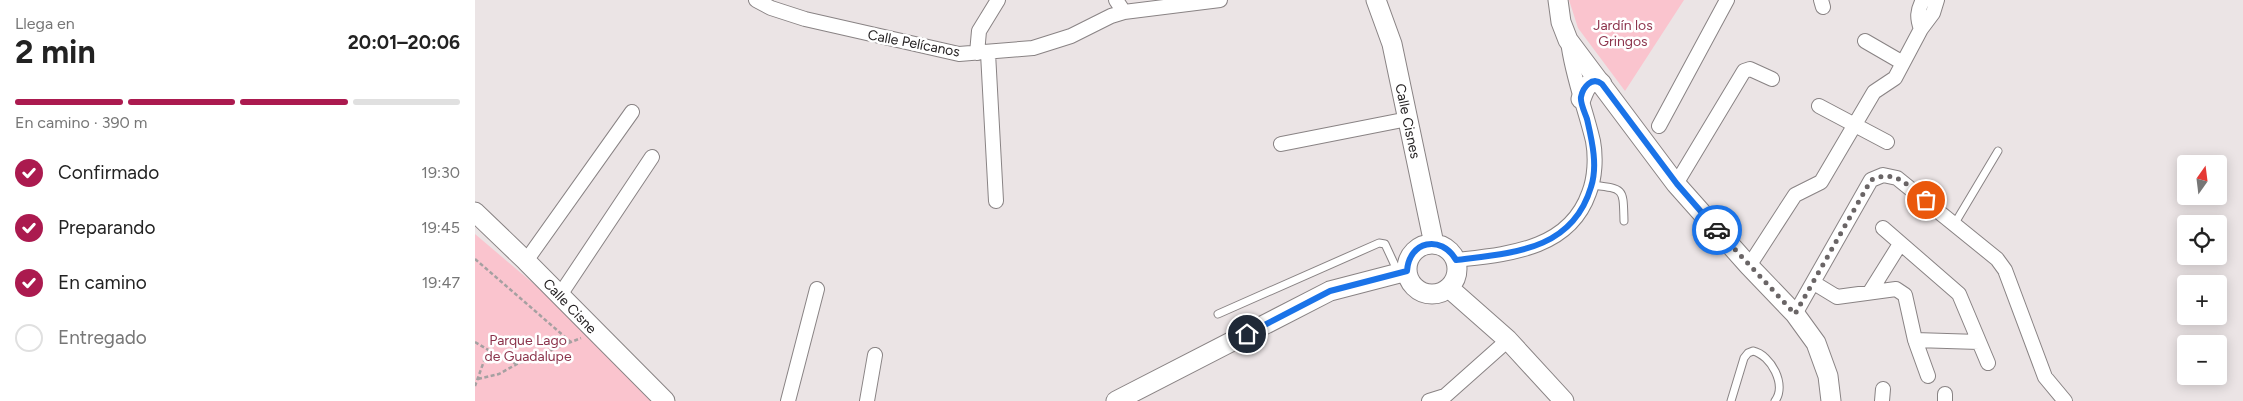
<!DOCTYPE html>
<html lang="es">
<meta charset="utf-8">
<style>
:root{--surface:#fff;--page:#f6f6f6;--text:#222;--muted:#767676;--line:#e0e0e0;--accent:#ab1a4f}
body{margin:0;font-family:Figtree,sans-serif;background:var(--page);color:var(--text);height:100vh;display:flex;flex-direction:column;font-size:19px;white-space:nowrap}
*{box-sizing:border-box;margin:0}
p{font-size:16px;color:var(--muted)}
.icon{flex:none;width:28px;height:28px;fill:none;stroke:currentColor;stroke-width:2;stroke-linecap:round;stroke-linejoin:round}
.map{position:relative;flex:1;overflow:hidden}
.panel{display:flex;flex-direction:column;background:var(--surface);width:475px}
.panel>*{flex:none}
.needle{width:32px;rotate:14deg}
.buttons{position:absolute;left:1702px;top:155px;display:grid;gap:10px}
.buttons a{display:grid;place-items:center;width:50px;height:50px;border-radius:5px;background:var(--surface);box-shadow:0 2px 12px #0003;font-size:25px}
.pin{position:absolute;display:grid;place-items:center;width:42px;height:42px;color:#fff;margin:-21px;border:2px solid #fff;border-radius:50%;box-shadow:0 1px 5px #0007}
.courier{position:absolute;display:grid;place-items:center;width:50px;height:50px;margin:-25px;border:4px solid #1a73e8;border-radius:50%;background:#fff;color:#222;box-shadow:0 1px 6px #0007}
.summary em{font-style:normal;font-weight:700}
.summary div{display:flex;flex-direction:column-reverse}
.summary{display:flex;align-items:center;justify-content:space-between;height:85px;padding:0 15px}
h1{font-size:32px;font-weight:700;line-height:38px}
.bar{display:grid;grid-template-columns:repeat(4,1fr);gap:8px 5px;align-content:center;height:60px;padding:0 15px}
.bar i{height:6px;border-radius:4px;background:var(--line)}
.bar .current{background:var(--accent)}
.bar p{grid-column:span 4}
ol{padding:0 15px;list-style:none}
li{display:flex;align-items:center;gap:15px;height:55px}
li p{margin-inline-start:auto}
li .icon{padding:5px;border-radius:50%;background:var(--accent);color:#fff;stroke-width:4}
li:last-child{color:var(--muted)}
li i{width:28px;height:28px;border:2px solid var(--line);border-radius:50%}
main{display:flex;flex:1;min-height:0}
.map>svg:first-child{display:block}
</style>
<main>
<section class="panel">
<div class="summary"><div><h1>2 min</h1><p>Llega en</p></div><em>20:01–20:06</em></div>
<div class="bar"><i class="current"></i><i class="current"></i><i class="current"></i><i></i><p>En camino · 390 m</p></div>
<ol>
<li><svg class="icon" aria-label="check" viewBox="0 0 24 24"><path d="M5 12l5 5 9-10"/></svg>Confirmado<p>19:30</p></li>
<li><svg class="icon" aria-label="check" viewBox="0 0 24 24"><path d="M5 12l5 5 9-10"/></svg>Preparando<p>19:45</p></li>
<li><svg class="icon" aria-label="check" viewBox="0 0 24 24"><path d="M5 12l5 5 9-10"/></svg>En camino<p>19:47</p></li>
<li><i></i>Entregado</li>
</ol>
</section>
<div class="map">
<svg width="1768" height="401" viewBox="0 0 1768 401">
<rect width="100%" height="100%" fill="#ebe4e5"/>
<path fill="#fac4ce" d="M1094,0H1209L1150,91L1103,28Z
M0,234L139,352L190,401H0Z"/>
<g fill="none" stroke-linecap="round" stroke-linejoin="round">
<defs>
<path id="lane" d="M1117,185C1150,189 1148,188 1149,221
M1480,223L1523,151
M743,314L904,243L910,244L923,272
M1256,401L1269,358L1273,353L1278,351C1296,355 1312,385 1300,401"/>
<path id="street" d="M281,0L296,8L330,19L484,54L558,48L596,36L636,16L649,12L745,0
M641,0L649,12
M1346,0L1348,7
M1446,29C1442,18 1442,11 1448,0
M1390,41L1428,63
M502,53L504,31L523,0
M513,53L521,201
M1344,106L1412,142
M1184,126L1252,0
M806,144L933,119
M1201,184L1269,71L1275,69L1297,79
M1408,228L1484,294L1513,363
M981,260C1033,254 1094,250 1114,193C1120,178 1121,157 1118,141C1110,107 1097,76 1093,41
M51,261L157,112
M1274,266L1320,195L1346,182L1399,92L1420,78L1446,29L1458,13L1462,0
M1339,283L1362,297L1421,289L1430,295L1440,340L1453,376
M1395,292L1425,244
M85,295L177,157
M1320,314L1396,180L1408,175L1422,178L1522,259L1530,270L1570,377L1590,401
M1440,340L1504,342
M313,401L342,289
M392,401L400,355
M954,401L970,396L1033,340
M1407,401L1408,389
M1470,401V394"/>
<path id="secondary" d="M901,0L917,44L959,244
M1083,0L1086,22L1093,40L1201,184L1274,266L1320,314L1341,343L1353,376L1356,401
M1106,99C1110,88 1112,82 1124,81L1127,84
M0,212L51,261L190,401
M932 269a25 25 0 1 1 50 0a25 25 0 1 1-50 0Z
M974,288L1033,340L1089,401
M641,401L855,291L932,271"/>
</defs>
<use href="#lane" stroke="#898384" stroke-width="9"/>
<use href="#street" stroke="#898384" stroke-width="16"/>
<use href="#secondary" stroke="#898384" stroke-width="21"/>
<path stroke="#a5a0a1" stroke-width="2.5" stroke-dasharray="4 2.5" stroke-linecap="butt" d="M0,259L97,343
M0,342L15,351L9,361L0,386
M15,351L42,364
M3,379L24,374L42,364L106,338"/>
<use href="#lane" stroke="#fff" stroke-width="7"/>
<use href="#street" stroke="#fff" stroke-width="14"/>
<use href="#secondary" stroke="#fff" stroke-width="19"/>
</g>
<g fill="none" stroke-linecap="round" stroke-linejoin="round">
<path stroke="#6a6566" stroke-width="5" stroke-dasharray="0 9" d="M1242,230L1320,314L1396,180C1421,169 1432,185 1451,200"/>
<path stroke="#1a73e8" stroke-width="6" d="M772,334L855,291L932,271C934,241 966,234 981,260C1037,253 1097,251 1116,187C1123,166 1117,141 1112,119C1110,113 1105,103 1106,97C1108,87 1117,76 1127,84L1202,184L1242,230"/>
</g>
<g text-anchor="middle" stroke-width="5" stroke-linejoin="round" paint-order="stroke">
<g font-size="14" fill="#8c344c" stroke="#fff">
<text x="1148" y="30">Jardín los<tspan x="1148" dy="16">Gringos</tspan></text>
<text x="53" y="345">Parque Lago<tspan x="53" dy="16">de Guadalupe</tspan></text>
</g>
<g font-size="14" fill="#242122" stroke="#fff">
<text transform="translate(439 43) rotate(11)" y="5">Calle Pelícanos</text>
<text transform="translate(933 121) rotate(78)" y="5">Calle Cisnes</text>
<text transform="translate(95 306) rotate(46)" y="5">Calle Cisne</text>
</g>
</g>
</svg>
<div class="buttons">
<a><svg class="needle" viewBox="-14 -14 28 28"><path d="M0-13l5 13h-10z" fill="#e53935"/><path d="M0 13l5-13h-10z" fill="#767676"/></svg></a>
<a><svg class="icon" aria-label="locate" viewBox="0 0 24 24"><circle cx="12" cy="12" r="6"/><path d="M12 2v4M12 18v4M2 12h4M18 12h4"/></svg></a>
<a>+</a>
<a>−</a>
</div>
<div class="pin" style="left:1451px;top:200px;background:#ea580c"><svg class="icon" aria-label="bag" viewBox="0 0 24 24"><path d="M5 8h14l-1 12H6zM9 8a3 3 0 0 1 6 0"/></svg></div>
<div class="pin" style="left:772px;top:334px;background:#1f2937"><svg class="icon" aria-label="home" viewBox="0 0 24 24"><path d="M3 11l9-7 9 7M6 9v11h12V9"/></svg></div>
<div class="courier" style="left:1242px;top:230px"><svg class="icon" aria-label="car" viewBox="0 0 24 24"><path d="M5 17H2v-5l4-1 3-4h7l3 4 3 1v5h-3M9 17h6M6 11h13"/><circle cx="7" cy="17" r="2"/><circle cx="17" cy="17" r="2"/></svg></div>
</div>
</main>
